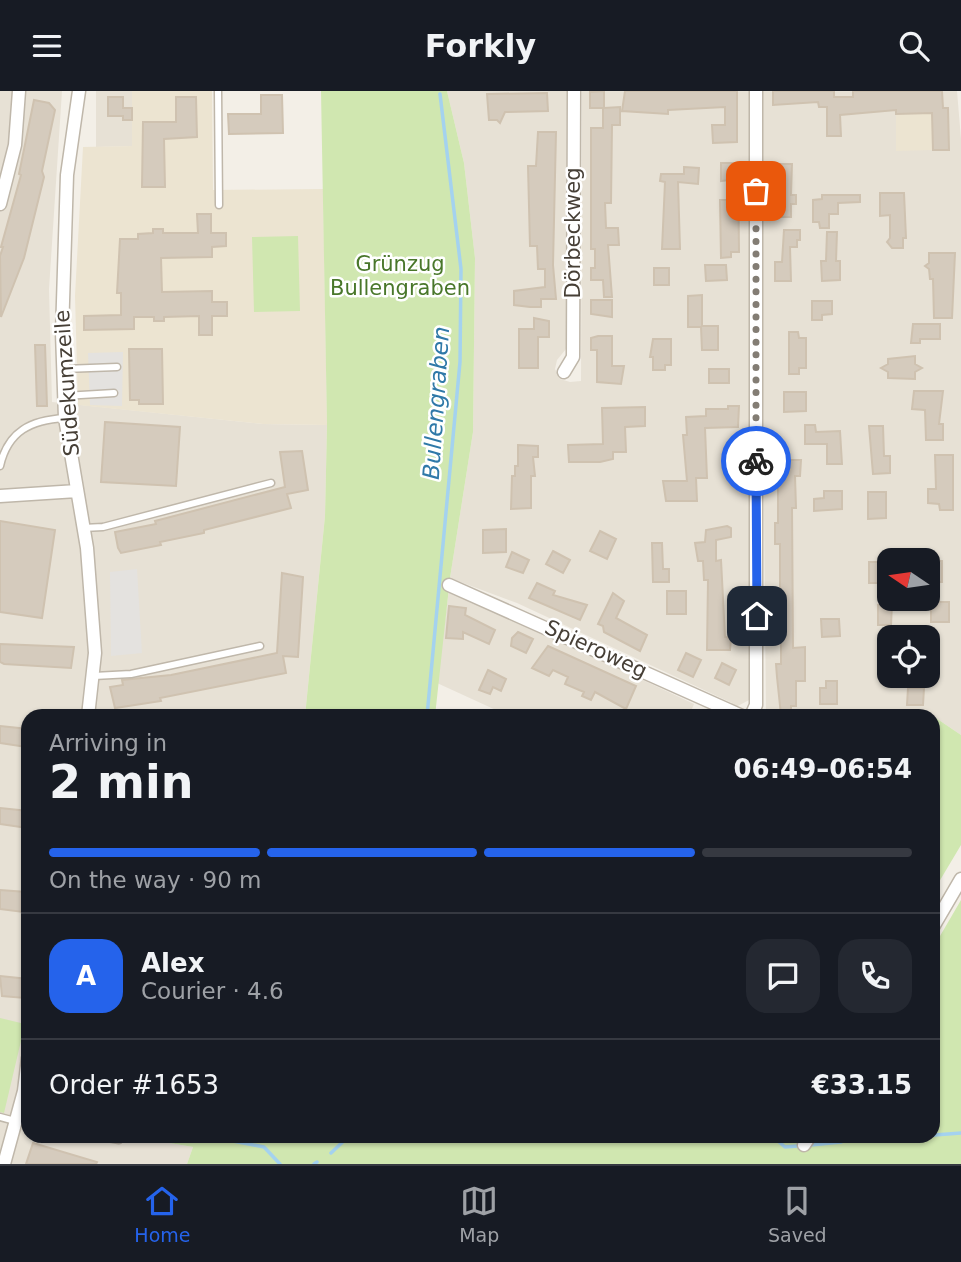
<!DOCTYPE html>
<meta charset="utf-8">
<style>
:root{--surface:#171b24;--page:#242831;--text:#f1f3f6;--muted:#9ea1a6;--line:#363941;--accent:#2563eb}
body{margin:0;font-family:"DejaVu Sans",sans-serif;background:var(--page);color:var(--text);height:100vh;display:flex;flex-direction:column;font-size:26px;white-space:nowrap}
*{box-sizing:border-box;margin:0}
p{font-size:23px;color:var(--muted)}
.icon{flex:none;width:38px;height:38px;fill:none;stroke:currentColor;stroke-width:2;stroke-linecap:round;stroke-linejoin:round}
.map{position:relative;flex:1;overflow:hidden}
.drawer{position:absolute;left:21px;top:618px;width:919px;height:434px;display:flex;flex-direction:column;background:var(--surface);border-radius:21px;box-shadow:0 2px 5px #0004}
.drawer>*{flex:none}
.needle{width:46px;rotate:283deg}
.tools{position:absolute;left:877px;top:457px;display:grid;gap:14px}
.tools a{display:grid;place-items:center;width:63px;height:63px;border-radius:14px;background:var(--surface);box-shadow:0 2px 5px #0004;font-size:35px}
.pin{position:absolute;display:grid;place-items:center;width:60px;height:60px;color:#fff;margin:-30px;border-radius:14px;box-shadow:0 4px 10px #0006}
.courier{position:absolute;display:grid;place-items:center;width:70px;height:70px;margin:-35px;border:5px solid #2563eb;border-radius:50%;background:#fff;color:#222;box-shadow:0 2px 9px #0007}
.headline em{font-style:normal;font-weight:600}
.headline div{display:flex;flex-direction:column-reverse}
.headline{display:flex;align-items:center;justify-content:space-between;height:119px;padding:0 28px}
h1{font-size:46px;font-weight:600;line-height:52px}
.bar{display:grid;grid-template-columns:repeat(4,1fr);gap:10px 7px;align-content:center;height:84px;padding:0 28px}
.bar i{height:9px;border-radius:5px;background:var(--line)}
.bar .active{background:var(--accent)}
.bar p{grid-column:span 4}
.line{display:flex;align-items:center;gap:18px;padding:0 28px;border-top:2px solid var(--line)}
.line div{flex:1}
.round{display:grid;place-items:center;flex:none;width:74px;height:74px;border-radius:21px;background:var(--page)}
header{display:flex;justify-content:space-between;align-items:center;height:91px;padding:0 28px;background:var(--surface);font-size:32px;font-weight:600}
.menu{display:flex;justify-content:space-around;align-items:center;height:98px;border-top:2px solid var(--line);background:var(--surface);font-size:19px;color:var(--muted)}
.menu a{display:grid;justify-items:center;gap:4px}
.menu .active{color:var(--accent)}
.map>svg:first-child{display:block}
</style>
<header><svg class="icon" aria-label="menu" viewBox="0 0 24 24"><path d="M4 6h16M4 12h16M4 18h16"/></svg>Forkly<svg class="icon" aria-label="search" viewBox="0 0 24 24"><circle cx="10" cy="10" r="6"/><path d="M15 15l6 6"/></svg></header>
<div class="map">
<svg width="961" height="1073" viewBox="0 0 961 1073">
<rect width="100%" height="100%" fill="#f3efe7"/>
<path fill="#e7e1d5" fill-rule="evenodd" d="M0,0H62L49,198L52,311L263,333L327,334L325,425L305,625H28V1045H129L193,1056L187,1073H0Z
M96,0H132V55L96,56Z
M447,0H567L566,258L557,269L555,278L560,288L570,291L581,290L582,0H751L753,607L732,618V612L517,512L450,487L473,341L475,167L464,72Z
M760,0H957L961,48V644L930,623L766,624ZM889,469H928V508H889ZM889,546H928V584H889Z
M449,498L694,613L689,625H509L437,592Z"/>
<path fill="#ece4d1" d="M132,0H212L213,99L323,98L327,334L263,333L78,314L75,205L83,56L132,55Z
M896,0H942L943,17L932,18L933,59L896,60Z"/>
<path fill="#d0e7b0" d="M321,0H447L464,72L475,167L473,341L450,487L435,625H305L325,425L327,334Z
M298,145L300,220L254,221L252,146Z
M930,623L961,644V754L933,801V625H913Z
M961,809V1073H187L193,1056L129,1045H778L786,1052H816L821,1045H933V857Z
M0,927L25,933L4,1022L0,1021Z"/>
<path fill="#e4e2df" d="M123,261L122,315L90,314L88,262Z
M137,478L142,562L111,565L110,481Z"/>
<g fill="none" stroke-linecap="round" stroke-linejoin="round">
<path stroke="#a4d2ef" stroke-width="3.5" d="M427,625L460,271L461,178L440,3
M207,1045L264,1056L280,1073
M772,1045L785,1056L798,1055
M856,1050L961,1042
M811,1054L841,1051
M331,1062L349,1045
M314,1073L317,1071"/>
</g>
<path fill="#d5cbbd" stroke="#cfc2b0" stroke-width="2" d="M604,0V17L620,16V34H612L611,112H605L606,137H618L619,154H608L612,206H604L603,189H591V177H595V158H591V37H603V17H590V1Z
M625,0H737V51L713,52L712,34H725V16L668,19V23L622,20Z
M773,0H834V6H853V0H942L943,17H948L949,59H933L932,22L896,23V19L840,24L841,45H827V16H819L818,11L773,14Z
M547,2L548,20L505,21L500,32L497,29H489L487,3Z
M261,4H282L283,42L229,43L228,23H261Z
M108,6H123V17H132V29H123V25H108Z
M176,6H196L197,46L164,48L165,96H142L143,31H176Z
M34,9L49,12L55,19L42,80L44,86L24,167L1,226L0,165L3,156H1L21,84L19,83Z
M538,41H556L553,174L556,208H541V216H530L514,214V200L545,196V178H538L537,155H530L528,75H536Z
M721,72H738L739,161H731V166L721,167L720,109H729V89L721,90Z
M774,73H792L791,104H796V113H791V126H773Z
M684,76L699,77L698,93L678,91L680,158H662L665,91L660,90L661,83H684Z
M880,102H904L906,147H903V157H892L887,151L890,147V124L880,125Z
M822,104H860V111L838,112V123H829V137H820L819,131H813V109L822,108Z
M197,123H211V142H226V155L212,156V166L161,167L162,201L212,200V211H227V225H212V244H199V225L164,226V230H154V226H134V238L84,239V225L121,224V202H117L120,148H138V143L153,142V138H163V142H198Z
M784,139H800V149H797V156H790L791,190H775V171H782Z
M827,141H837L836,170H840V189L822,190L821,170H826Z
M929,162H955L952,227H934L933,188H930L929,178L925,175L929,172Z
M705,174H726L727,189L706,190Z
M654,177H669V194H654Z
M702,204V235H718V259H702L701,236H688V205Z
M591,209H612V226L591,223Z
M812,210H832V223L822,224V229H812Z
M534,227L549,230V246H538V277H519V238H534Z
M913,233H940V248H920V252H911Z
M789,241H798L799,247H806V277H799V283H789Z
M598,245H612V275H624L621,293L597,291V259H591V247Z
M653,248H671V274H665V279H653V266H650Z
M35,254H45L47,315H37Z
M129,258H162L163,313H139V309H130Z
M915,265V273L922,277L915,281V288L888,287V281L881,277L888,273V268Z
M709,278H729V292H709Z
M914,300H943L939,333H943V349H926L925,319L912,318Z
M784,301H806V320L784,321Z
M728,315H739L738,336L705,337L707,387H696L697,410H666L663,390H687L683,344H687L686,326L706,325V318H728Z
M645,316V335L625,336L626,361H613V368L600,371H569L568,354L603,353L602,317Z
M105,331L180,336L176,395L101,391Z
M805,334H815L816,341L840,340L842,373H827V353H805Z
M869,335H883L884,365H890V382L873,383Z
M518,354L538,355V366H533L535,385H531V417L511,418L512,385H515V375H518Z
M302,360L308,399L287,403L291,417L204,439V442L160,451L161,454L121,462L118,457L115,441L156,433L155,430L285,396L280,361Z
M935,364H953V419H940L939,413L928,412V398H936Z
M778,369H801L800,385H795L796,417H792L793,557L805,556V590H796V615H791V624H781L777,586L776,573H781V551H775V499H780V453H775V432H778Z
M824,400H842V418L814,420V408L824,407Z
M868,401H886V427L868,428Z
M0,430L55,439L42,527L0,521Z
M727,435L731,437V446L716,449V470L721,469L725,546L731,547L730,559H707L708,489H704L703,470H698L695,452L705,451L706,439Z
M506,438V461L483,462V439Z
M600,440L616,448L607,468L590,460Z
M652,452H662L663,478H669V491H653Z
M553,460L570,469L563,482L546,473Z
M512,461L529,469L523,482L506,476Z
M928,470H942V491H928Z
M869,471H889V492H869Z
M282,482L303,486L298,566L283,565L286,582L160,607L161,610L115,617L110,596L123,594L122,589L171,584L277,562Z
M537,492L555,500L553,504L587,514L580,529L529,507Z
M667,500H686V523H667Z
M613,502L624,510L616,527L647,544L640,560L604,541L603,535L598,533Z
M931,511H949V531H931Z
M892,513L891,534H878V514Z
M449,515L466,517L465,524L495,539L489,553L463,541V548L446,547Z
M821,528H839L840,545L822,546Z
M518,541L533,548L526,562L511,555L512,547Z
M0,553L74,556L71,577L4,573L0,571Z
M548,555L636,595L626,618L595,601L591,609L582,605L584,601L565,593L568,586L553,579L549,585L532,577Z
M686,562L701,569L693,586L678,579Z
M722,572L736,579L729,594L715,587Z
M488,579L506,588L501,600L493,596L490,603L479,599Z
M826,590H837V613H820V597H826Z
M908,597H924L923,614H907Z
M0,635L28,638L27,656L0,652Z
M0,717L28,720V737L0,733Z
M0,799L26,801L23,821L0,818Z
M0,885L28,888L25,907L2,905Z
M33,1052L97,1071L96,1073H26Z"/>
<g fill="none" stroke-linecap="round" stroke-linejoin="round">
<defs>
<path id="lane" d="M218,0L219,114
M64,278L117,276
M64,305L114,302
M0,375C8,340 31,329 65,327
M83,437L103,436L271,392
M94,585L131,583L260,555
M0,1026L15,1030
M96,1045L119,1049"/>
<path id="street" d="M79,0L67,84L62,242L65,327L87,457L95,562L88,625
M0,113L15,54L19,0
M564,281L573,266L574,0
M0,405L77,400
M449,494L742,625
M751,625L756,614V0
M933,836L961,788
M804,1054L810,1045
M4,1073L24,1000L28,967"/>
</defs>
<use href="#lane" stroke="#bfb7aa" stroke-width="9"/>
<use href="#street" stroke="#bfb7aa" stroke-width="15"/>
<use href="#lane" stroke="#fff" stroke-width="6"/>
<use href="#street" stroke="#fff" stroke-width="12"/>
</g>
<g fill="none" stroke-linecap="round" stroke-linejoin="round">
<path stroke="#837d74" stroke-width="7" stroke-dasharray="0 12.6" d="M756,100V370"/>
<path stroke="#2563eb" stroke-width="9" d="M756,370L757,525"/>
</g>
<g text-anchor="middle" stroke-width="5" stroke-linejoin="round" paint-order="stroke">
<g font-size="21" fill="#463f36" stroke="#fff">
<text transform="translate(573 142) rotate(-90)" y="7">Dörbeckweg</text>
<text transform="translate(67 292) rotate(-94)" y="7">Südekumzeile</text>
<text transform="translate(596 558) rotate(25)" y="7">Spieroweg</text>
</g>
<g font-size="21" fill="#49772a" stroke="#fff">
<text x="400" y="180">Grünzug<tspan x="400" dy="24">Bullengraben</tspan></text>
</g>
<g font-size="23" font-style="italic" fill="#2f79a8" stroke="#fff">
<text transform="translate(436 312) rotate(-86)" y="8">Bullengraben</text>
</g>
</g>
</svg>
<div class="tools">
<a><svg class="needle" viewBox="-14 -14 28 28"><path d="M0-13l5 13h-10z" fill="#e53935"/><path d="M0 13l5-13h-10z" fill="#9ea1a6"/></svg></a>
<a><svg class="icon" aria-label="locate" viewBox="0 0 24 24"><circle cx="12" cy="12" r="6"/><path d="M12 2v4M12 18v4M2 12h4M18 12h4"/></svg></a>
</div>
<div class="pin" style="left:756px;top:100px;background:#ea580c"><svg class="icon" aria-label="bag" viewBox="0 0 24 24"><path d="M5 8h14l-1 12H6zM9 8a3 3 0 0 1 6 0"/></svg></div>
<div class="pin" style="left:757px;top:525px;background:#1f2937"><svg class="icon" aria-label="home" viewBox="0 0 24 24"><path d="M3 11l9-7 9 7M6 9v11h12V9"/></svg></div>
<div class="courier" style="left:756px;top:370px"><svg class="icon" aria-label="bike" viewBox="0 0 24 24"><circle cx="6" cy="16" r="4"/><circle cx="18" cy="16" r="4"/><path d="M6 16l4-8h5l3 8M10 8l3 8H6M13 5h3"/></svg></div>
<section class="drawer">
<div class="headline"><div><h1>2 min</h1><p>Arriving in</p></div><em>06:49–06:54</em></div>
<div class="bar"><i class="active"></i><i class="active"></i><i class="active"></i><i></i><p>On the way · 90 m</p></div>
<div class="line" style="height:126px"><b class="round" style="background:var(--accent);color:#fff">A</b><div><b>Alex</b><p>Courier · 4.6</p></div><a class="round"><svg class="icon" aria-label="chat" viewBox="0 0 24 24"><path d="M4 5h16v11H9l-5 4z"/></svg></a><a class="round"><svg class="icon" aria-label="phone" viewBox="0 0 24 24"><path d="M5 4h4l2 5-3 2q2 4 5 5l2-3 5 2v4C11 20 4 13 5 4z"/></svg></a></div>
<div class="line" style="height:91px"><div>Order #1653</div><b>€33.15</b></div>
</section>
</div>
<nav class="menu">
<a class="active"><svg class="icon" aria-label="home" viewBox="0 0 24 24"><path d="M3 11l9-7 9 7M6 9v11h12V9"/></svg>Home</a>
<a><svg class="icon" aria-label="map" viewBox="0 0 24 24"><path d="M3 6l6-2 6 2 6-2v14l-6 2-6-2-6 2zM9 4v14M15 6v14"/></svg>Map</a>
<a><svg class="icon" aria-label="saved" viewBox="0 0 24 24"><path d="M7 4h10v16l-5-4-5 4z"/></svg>Saved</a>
</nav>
